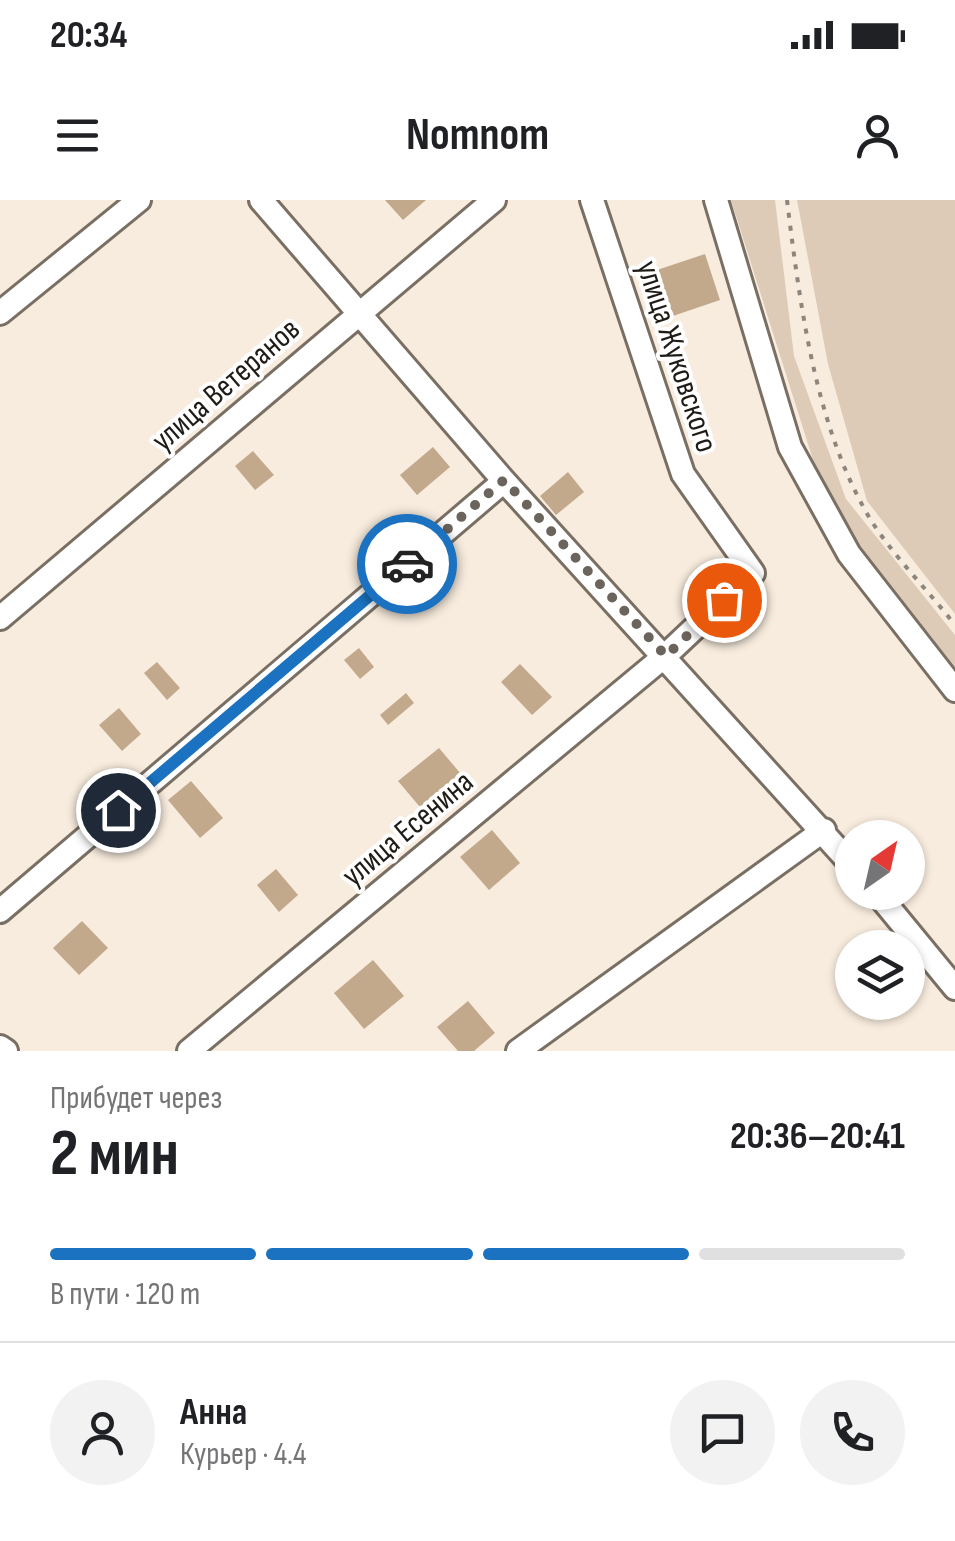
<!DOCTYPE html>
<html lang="ru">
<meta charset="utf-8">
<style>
:root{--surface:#fff;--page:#f2f2f2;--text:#202124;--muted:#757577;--line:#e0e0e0;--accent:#1b72c0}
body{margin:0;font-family:"Sofia Sans Condensed",sans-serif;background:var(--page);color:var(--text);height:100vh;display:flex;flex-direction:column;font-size:38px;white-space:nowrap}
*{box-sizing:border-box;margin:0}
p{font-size:32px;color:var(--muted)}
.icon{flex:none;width:55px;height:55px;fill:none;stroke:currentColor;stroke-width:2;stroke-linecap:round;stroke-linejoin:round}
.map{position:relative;height:851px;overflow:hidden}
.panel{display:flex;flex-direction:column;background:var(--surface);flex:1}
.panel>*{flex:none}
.needle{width:65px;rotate:34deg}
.tools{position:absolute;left:835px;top:620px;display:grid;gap:20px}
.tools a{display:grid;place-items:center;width:90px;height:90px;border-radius:50%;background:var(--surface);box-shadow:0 2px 8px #0004;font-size:50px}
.pin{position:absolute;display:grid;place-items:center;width:85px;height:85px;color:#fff;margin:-42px;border:5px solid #fff;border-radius:50%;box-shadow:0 2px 10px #0007}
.courier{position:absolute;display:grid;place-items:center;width:100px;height:100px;margin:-50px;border:8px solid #1b72c0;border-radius:50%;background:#fff;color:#222;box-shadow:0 2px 12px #0007}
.headline em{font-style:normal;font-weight:700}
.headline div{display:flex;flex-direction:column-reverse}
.headline{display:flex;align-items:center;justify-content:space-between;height:170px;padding:0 50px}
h1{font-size:65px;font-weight:700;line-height:75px}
.bar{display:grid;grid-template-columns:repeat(4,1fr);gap:15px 10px;align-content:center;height:120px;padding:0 50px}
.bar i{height:12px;border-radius:8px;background:var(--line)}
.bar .on{background:var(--accent)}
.bar p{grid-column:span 4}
.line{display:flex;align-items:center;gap:25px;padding:0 50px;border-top:2px solid var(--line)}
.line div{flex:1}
.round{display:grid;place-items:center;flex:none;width:105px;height:105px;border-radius:52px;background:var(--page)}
.status{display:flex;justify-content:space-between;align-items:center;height:70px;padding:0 50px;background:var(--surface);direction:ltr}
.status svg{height:28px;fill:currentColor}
header{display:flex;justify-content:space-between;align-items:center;height:130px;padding:0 50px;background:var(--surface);font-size:45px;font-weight:700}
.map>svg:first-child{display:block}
</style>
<div class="status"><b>20:34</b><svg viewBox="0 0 49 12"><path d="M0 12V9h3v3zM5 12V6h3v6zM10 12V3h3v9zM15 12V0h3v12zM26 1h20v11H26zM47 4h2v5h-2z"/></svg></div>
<header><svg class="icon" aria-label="menu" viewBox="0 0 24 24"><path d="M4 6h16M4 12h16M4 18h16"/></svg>Nomnom<svg class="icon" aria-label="person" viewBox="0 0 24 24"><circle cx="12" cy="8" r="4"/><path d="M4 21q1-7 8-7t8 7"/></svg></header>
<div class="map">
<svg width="955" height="851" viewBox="0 0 955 851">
<rect width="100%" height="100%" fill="#f8ecde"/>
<path fill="#ddcbb7" d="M731,0H775L794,156L846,299L955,435V472L863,360L814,263Z
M797,0H955V414L867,301L828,164Z"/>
<path fill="#c3a98c" d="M385,0H426L403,20Z
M705,54L720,100L673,116L657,70Z
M433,247L450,267L417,295L400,275Z
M253,251L274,275L255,290L235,266Z
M568,272L584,292L556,315L540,296Z
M359,448L374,467L360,479L344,460Z
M157,462L180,488L167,500L144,473Z
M520,464L552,497L532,515L501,482Z
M406,493L414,503L388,525L380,515Z
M119,508L141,534L122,551L99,525Z
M439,548L466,580L425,613L398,581Z
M191,581L223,618L200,638L168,600Z
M492,630L520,663L489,690L460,657Z
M276,669L298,695L279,712L257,685Z
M82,721L108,748L79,775L53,748Z
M373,760L404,796L364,829L334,793Z
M468,801L495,833L474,851H458L437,827Z"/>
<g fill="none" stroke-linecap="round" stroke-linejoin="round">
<defs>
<path id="minor" d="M261,0L504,281L852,665
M716,0L790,247L849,354L955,490
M0,113L139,0
M0,418L494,0
M876,692L955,788
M0,711L504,281
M0,847L6,851
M189,851L666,455L753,373L683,274L592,0
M518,851L824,630"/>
</defs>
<use href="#minor" stroke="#796f63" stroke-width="28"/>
<path stroke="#8e857c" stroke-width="4" stroke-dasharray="5 8" stroke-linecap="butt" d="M787,0C800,105 815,225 869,317C892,355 928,390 955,425"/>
<use href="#minor" stroke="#fff" stroke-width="22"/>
</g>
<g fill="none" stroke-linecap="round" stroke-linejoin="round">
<path stroke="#6b645c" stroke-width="10" stroke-dasharray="0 18" d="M407,364L504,280L666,456L724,400"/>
<path stroke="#1b72c0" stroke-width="12" d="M118,610L407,364"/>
</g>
<g text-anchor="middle" stroke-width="8" stroke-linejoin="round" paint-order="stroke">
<g font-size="32" fill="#1f1b16" stroke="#fff">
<text transform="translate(678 156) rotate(72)" y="11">улица Жуковского</text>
<text transform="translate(225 184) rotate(-41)" y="11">улица Ветеранов</text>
<text transform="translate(407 628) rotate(-40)" y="11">улица Есенина</text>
</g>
</g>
</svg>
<div class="tools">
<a><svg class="needle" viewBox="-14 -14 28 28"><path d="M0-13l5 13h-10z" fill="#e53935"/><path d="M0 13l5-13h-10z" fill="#757577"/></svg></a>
<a><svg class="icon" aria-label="layers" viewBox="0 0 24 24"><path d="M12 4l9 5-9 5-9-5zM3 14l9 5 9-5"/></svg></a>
</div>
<div class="pin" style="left:724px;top:400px;background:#ea580c"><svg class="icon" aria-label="bag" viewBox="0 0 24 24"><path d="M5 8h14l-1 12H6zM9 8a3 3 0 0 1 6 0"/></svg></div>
<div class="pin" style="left:118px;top:610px;background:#1f2937"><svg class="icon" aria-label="home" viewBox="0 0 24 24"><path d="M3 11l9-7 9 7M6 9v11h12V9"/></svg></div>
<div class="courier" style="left:407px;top:364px"><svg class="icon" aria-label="car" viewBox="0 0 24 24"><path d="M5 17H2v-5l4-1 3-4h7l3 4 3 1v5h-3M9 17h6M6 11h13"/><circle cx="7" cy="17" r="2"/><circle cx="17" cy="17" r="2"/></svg></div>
</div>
<section class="panel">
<div class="headline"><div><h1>2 мин</h1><p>Прибудет через</p></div><em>20:36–20:41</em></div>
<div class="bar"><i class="on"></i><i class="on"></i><i class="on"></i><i></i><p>В пути · 120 m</p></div>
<div class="line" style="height:180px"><a class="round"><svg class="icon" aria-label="person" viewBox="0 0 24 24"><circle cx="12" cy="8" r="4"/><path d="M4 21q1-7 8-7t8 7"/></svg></a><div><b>Анна</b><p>Курьер · 4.4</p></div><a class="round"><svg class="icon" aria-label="chat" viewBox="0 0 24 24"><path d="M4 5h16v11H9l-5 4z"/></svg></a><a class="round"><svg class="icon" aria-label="phone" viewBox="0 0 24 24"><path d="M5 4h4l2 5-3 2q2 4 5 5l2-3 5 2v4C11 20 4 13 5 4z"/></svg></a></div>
</section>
